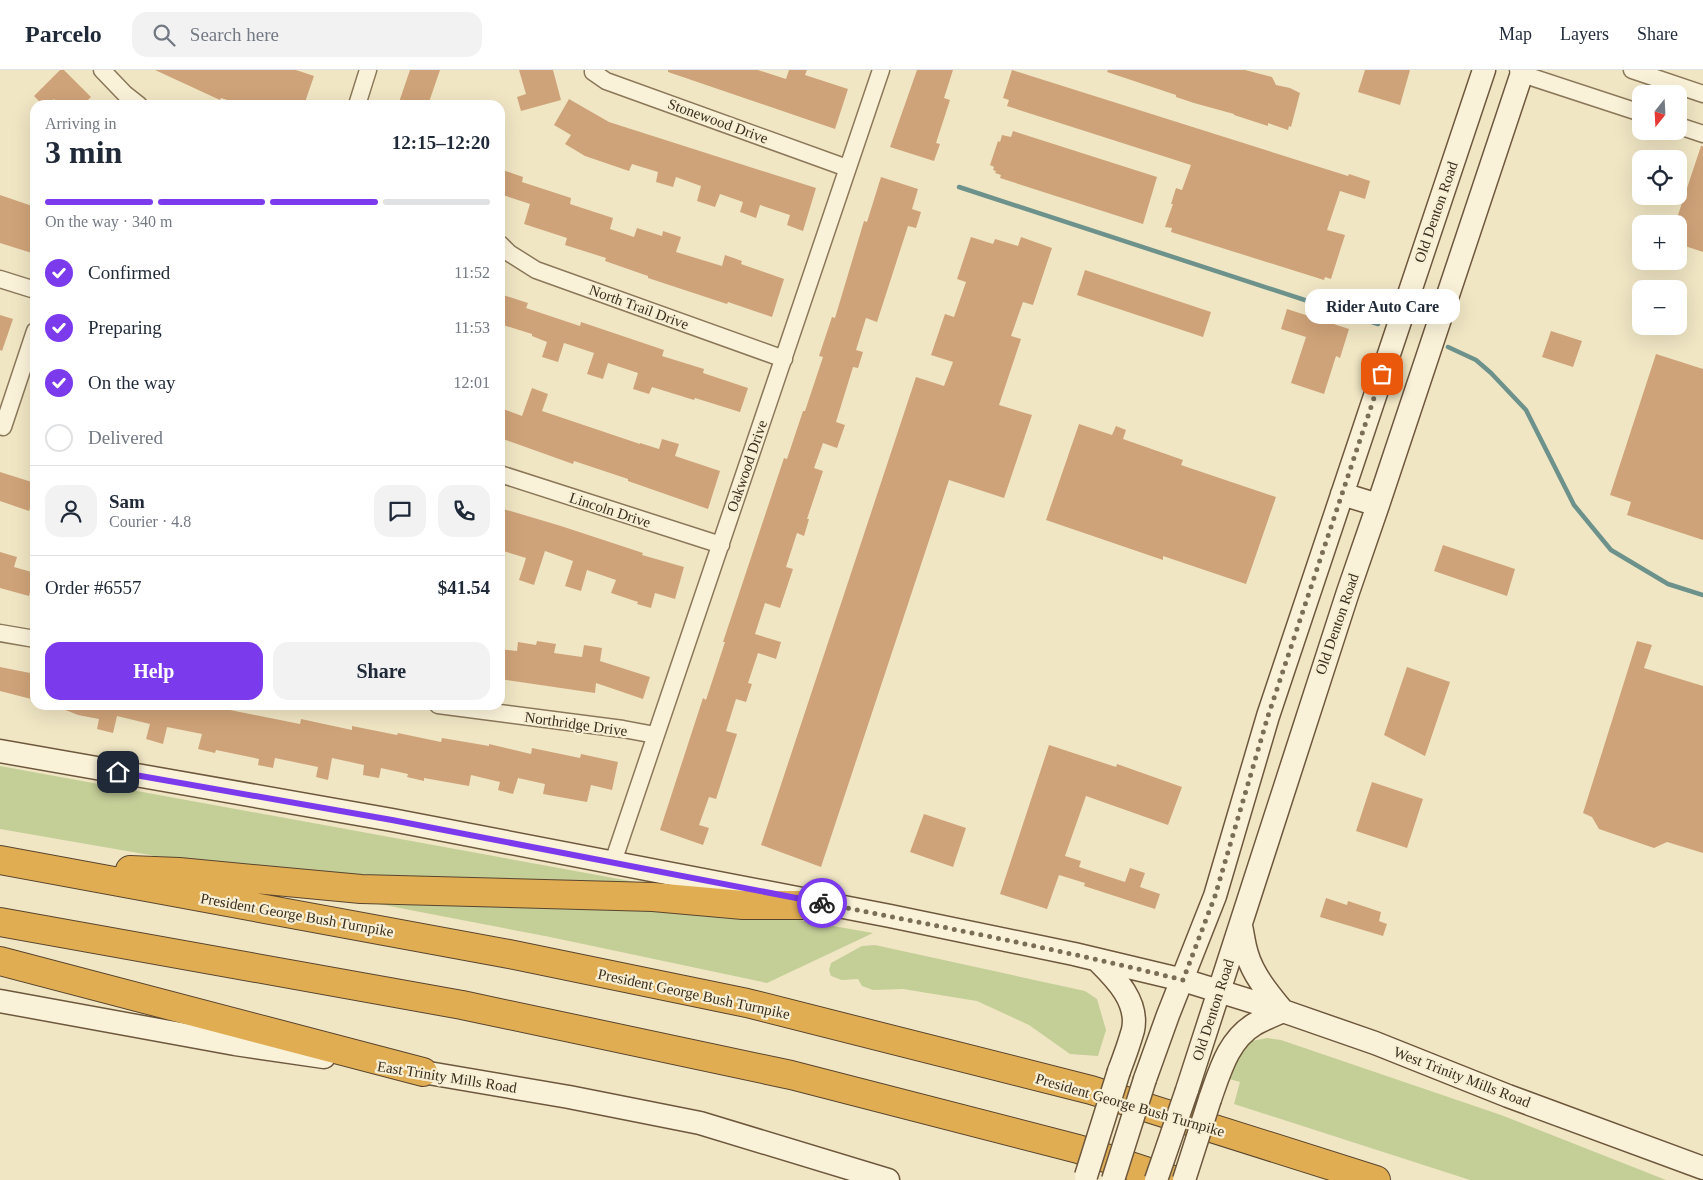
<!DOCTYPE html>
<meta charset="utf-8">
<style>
:root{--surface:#fff;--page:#f2f2f3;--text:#1f2937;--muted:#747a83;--line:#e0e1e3;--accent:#7c3aed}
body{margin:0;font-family:Georgia,serif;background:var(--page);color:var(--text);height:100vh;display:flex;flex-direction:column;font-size:19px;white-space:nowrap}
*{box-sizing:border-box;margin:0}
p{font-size:16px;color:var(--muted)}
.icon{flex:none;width:28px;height:28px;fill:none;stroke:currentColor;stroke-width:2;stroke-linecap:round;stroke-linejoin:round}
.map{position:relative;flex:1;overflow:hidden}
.drawer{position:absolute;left:30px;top:30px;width:475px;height:610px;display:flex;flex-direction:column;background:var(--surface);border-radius:15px;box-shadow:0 5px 20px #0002}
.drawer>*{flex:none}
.needle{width:32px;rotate:198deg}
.fabs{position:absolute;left:1632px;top:15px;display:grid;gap:10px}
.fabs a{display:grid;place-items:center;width:55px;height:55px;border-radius:10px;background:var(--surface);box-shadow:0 5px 20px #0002;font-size:25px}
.pin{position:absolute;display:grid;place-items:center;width:42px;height:42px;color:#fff;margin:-21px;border-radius:10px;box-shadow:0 2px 8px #0006}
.courier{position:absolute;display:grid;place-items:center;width:50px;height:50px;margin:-25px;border:4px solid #7c3aed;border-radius:50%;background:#fff;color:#222;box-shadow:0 1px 6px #0007}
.bubble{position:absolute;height:35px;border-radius:15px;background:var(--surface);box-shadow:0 5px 20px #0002;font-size:16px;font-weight:700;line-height:35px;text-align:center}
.summary em{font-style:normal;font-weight:700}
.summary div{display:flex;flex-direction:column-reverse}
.summary{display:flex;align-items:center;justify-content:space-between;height:85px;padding:0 15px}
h1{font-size:32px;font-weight:700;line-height:38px}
.bar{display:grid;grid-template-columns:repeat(4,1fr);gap:8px 5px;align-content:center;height:60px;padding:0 15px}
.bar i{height:6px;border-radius:4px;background:var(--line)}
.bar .active{background:var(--accent)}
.bar p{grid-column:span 4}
.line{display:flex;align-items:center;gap:12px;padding:0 15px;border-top:1px solid var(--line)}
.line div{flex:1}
.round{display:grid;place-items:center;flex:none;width:52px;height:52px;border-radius:15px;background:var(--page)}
ol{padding:0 15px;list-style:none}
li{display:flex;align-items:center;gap:15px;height:55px}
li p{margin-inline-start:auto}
li .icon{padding:5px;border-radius:50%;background:var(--accent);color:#fff;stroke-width:4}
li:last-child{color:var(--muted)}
li i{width:28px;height:28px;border:2px solid var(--line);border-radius:50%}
.button{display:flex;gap:10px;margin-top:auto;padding:10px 15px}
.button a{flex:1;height:58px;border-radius:15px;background:var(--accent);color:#fff;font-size:20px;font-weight:700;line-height:58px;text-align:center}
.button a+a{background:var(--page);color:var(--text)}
header{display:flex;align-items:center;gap:30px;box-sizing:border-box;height:70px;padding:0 25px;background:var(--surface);border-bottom:1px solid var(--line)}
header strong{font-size:24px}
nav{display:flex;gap:28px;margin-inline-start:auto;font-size:18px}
.search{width:350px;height:45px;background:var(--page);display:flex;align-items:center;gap:12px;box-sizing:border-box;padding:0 18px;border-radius:15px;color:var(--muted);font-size:19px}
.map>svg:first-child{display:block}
</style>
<header>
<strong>Parcelo</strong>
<div class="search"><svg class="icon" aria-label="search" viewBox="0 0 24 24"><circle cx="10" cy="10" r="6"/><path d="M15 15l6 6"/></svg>Search here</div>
<nav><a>Map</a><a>Layers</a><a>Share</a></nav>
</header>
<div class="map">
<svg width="1703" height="1110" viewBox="0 0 1703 1110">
<rect width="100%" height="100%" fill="#f0e6c4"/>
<path fill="#c4ce97" d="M0,696L696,823L376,811L173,789L0,759Z
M332,825L771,845L873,863L767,913L550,867Z
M875,875L1085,921L1097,929L1106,960L1098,986L1070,984L1029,955L977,931L903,919L873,920L862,916L858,909L842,910L831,906L829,900L831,893L862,876Z
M1267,968L1281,970L1501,1045L1666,1110H1470L1234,1034L1240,1012L1226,1008L1247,972Z"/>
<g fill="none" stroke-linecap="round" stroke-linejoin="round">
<path stroke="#6c928b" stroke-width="4.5" d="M959,117L1378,254
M1448,277L1476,290L1491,303L1526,340L1574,435L1611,480L1668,514L1703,525"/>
</g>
<path fill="#cfa379" d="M60,0H64L91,27L83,35H60L54,29L48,35H43L34,26Z
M155,0H296L314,6L304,35H243L221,28L220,30Z
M410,0H440L428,35H398Z
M519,0H553L561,30L521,41L517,27L526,24Z
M668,0H758L786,9L789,0H807L805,5L848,19L835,59L668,2Z
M917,0H953L944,28L950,30L936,73L940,74L934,91L890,77Z
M1012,0L1348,106L1349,104L1370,111L1365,129L1340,121L1327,160L1345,165L1331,209L1325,207L1324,210L1171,162L1172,158L1165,157L1173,134H1171L1176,118L1182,120L1191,95L1007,36L1009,30L1003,28Z
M1108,0H1245L1272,7L1276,15L1290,18L1300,23L1291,57L1289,56L1288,60L1268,53V56L1234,45V44L1194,33L1176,27V25L1107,2Z
M1365,0H1410L1400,35L1358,22Z
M569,29L609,52L816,118L803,161L787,155L790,145L760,135L756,148L740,142L743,132L720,124L715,137L697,131L701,116L676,107L673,117L656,112L658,102L632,94L629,101L585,86L565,74L571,65L554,55Z
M1013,61L1157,107L1143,154L1000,108L1001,105L995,103L996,101L993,100L994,97L990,95L998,71L1000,72L1002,65L1011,67Z
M1701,76H1703V182L1679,174V154H1675Z
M500,99L523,107L522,112L571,128L570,134L613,148L610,159L634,167L637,158L662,166L663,161L681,167L676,182L722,196L725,185L742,191L741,194L784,209L772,247L728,232L727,234L648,208V206L605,191L606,188L565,175L567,168L524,154L530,134L500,124Z
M881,107L918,119L912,139L921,142L916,158L908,156L877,252L866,248L856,280L863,282L858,298L853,297L836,352L845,355L837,378L823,373L814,398L823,401L807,449H809L804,466L797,463L786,497L793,499L780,538L765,533L755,564L781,572L776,589L758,583L748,613L752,614L746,632L736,629L726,661L737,664L716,729L709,727L699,755L709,758L703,775L660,760L703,628L706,630L725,572H723L784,388L787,389L803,341H805L823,287L819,286L832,247L835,248L864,151L867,152Z
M0,125L35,137L30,154L35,155V184L0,173Z
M971,167L993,174L995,169L1018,176L1021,167L1052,178L1033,235L1023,232L1011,266L1021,269L999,335L1032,345L1004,428L949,410L821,797L761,775L916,307L944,316L953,292L931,285L945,244L954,247L966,212L957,209Z
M1085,200L1211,242L1203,267L1077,225Z
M500,224L528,233L526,238L580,256L581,252L664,280L662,286L704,299L703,303L748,318L740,342L695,328L694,330L652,317L649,324L633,319L638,303L608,293L603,309L587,304L594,283L564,273L558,292L542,287L547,272L532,266V264L500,254Z
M1287,239L1349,259L1340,288L1336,286L1324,324L1291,313L1306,267L1281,259Z
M0,245L13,249L2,281L0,280Z
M1551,261L1582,271L1573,297L1542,287Z
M1656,284L1703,299V470L1627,445L1631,432L1610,425Z
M532,318L548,324L542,341L640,374V373L659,379L662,369L679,374L675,386L720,401L708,439L628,411V409L574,391L573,394L500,368V347L503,339L522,346Z
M1079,354L1112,365L1116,356L1126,360L1123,369L1183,390L1181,395L1276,427L1246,514L1163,486V490L1046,450Z
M0,402L35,413V423L29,441L0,431Z
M500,438L561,456L643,483L642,485L684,497L675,529L655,523L651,538L637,534L638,532L611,523L616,510L587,500L581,521L565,516L573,491L545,481L534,515L519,510L526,488L500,480Z
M1443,475L1515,499L1507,526L1434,501Z
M0,482L17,487L14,497L35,503L29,526L0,518Z
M537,571L556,574L554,583L582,587L584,575L602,578L600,591L650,607L643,629L596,613L595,623L500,609V579L517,581L518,572L536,575Z
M1637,571L1652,575L1644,598L1703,616V783L1667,772L1654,778L1599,759L1592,747L1583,743Z
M0,597L35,604V630L0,621Z
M1407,597L1450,612L1425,686L1384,665Z
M58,635H205L300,654L301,649L352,660V656L397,665L398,663L441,672L442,668L489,676V674L531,684L532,678L580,688L581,684L618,692L612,720L591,715L587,732L543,724L545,714L518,708L513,724L498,720L500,712L471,705L469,716L424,708V711L407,707L408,704L381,698L379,708L363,705L364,695L332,688L328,710L316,707L318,697L275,688L273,698L258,695L259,689L216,680L215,683L198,679L202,664L167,657L163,674L146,669L150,654L117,646L113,663L97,659L99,649L78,645L58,637Z
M1049,675L1116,697L1117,694L1182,717L1168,755L1086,726L1065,786L1081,791L1079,797L1125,812L1130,798L1145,803L1140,817L1160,824L1155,839L1084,816L1085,813L1059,805L1047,839L1000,824Z
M1372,712L1423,729L1407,778L1356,761Z
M924,744L966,758L953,797L910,782Z
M1326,828L1347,835L1348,831L1381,842L1379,851L1387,854L1383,866L1320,847Z"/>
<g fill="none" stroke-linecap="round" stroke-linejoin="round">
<defs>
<path id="minor" d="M102,0L125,24L139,35
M593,0V2L606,11L847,98
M1518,0L1522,4L1641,43
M1632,0L1703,24
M357,35L368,0
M1679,56L1703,64
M500,174L509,183L536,200L784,289
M0,209L35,220
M3,357L35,261
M500,404L721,475
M0,563L35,569
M438,635L623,659L655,665
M613,792L881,0"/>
<path id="secondary" d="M1342,424L1378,435
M0,681L392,750L890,846L1074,884L1183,910L1283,941L1375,973L1508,1026L1703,1098
M1241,856C1243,865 1244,875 1247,884C1253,905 1269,924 1283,941
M1097,890C1115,908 1139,931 1133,960C1129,974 1124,988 1119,1001
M0,931L235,974L324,987
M405,999L569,1027L700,1053L888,1110
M1145,1009L1168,945L1215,826L1268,646L1484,0
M1187,1020L1348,522L1378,435L1523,0
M1210,1029C1220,1001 1228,970 1255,954C1264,949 1274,945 1283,941"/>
<path id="motorway" d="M0,790L509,884L747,933L1091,1020L1376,1110
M130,800L179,802L361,819L653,827L743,835H829
M0,852L462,935L791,1005L1078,1079L1173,1110
M0,891L423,1002"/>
</defs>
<use href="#minor" stroke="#8b785a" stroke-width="19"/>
<use href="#secondary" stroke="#6d583d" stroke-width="25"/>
<use href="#motorway" stroke="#59452e" stroke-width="30"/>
<use href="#minor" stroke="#faf2d8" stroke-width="16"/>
<use href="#secondary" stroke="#faf2d8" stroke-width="22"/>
<use href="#motorway" stroke="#e1ad53" stroke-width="28"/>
<defs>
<path id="secondary-bridge" d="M1086,1106L1119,1001
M1113,1110L1145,1009
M1156,1110L1187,1020
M1184,1110L1210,1029"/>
</defs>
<use href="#secondary-bridge" stroke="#6d583d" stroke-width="25" stroke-linecap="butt"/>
<use href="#secondary-bridge" stroke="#faf2d8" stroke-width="22"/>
</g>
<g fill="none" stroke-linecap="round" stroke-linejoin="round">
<path stroke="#7a6e58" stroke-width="5" stroke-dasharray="0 9" d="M822,833C942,857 1063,880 1183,910L1215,826L1268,646L1382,304"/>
<path stroke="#7c3aed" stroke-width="6" d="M118,702L392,750L822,833"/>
</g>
<g text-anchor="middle" stroke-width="4.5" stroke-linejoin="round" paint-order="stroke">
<g font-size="15" fill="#3b2e1e" stroke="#f7efd4">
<text transform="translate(718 51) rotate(20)" y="5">Stonewood Drive</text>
<text transform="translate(1436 142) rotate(-71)" y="5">Old Denton Road</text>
<text transform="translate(639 237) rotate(20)" y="5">North Trail Drive</text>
<text transform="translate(747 396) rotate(-71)" y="5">Oakwood Drive</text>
<text transform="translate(610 440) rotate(18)" y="5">Lincoln Drive</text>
<text transform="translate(1337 554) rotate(-71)" y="5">Old Denton Road</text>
<text transform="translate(576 654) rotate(8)" y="5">Northridge Drive</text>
<text transform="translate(297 845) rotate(10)" y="5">President George Bush Turnpike</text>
<text transform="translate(694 924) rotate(12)" y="5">President George Bush Turnpike</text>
<text transform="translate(1213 940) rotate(-72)" y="5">Old Denton Road</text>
<text transform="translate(447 1007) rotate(9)" y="5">East Trinity Mills Road</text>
<text transform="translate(1462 1007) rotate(21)" y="5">West Trinity Mills Road</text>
<text transform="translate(1130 1035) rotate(16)" y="5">President George Bush Turnpike</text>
</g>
</g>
</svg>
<div class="fabs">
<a><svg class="needle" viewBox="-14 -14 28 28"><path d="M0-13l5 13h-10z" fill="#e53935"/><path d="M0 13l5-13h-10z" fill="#747a83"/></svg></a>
<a><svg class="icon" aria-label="locate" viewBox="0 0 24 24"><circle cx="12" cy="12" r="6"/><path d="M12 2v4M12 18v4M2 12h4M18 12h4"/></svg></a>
<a>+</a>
<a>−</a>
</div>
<div class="pin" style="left:1382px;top:304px;background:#ea580c"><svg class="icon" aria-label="bag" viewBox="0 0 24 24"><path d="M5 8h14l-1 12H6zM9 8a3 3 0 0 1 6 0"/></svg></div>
<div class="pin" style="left:118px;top:702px;background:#1f2937"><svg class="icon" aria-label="home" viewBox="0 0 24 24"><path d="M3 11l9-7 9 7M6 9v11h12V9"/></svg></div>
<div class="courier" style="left:822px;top:833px"><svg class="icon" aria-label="bike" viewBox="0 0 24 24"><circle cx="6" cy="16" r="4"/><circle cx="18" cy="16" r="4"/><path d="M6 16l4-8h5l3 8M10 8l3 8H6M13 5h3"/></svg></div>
<div class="bubble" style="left:1305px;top:219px;width:155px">Rider Auto Care</div>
<section class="drawer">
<div class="summary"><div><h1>3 min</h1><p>Arriving in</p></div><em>12:15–12:20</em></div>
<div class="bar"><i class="active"></i><i class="active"></i><i class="active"></i><i></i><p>On the way · 340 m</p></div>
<ol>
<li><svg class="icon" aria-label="check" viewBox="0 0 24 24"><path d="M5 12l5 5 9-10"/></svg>Confirmed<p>11:52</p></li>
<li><svg class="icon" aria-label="check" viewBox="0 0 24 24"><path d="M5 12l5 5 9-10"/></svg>Preparing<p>11:53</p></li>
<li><svg class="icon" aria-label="check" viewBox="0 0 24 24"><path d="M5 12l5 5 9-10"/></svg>On the way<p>12:01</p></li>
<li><i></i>Delivered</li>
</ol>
<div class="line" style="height:90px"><a class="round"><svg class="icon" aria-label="person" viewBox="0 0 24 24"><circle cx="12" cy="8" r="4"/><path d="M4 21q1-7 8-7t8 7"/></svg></a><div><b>Sam</b><p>Courier · 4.8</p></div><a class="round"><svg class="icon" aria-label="chat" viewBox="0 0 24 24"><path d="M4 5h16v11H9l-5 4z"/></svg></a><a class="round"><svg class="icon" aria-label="phone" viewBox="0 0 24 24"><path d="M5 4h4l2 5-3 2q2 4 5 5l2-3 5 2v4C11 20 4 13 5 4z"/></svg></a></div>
<div class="line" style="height:65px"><div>Order #6557</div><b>$41.54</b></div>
<div class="button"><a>Help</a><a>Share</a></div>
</section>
</div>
